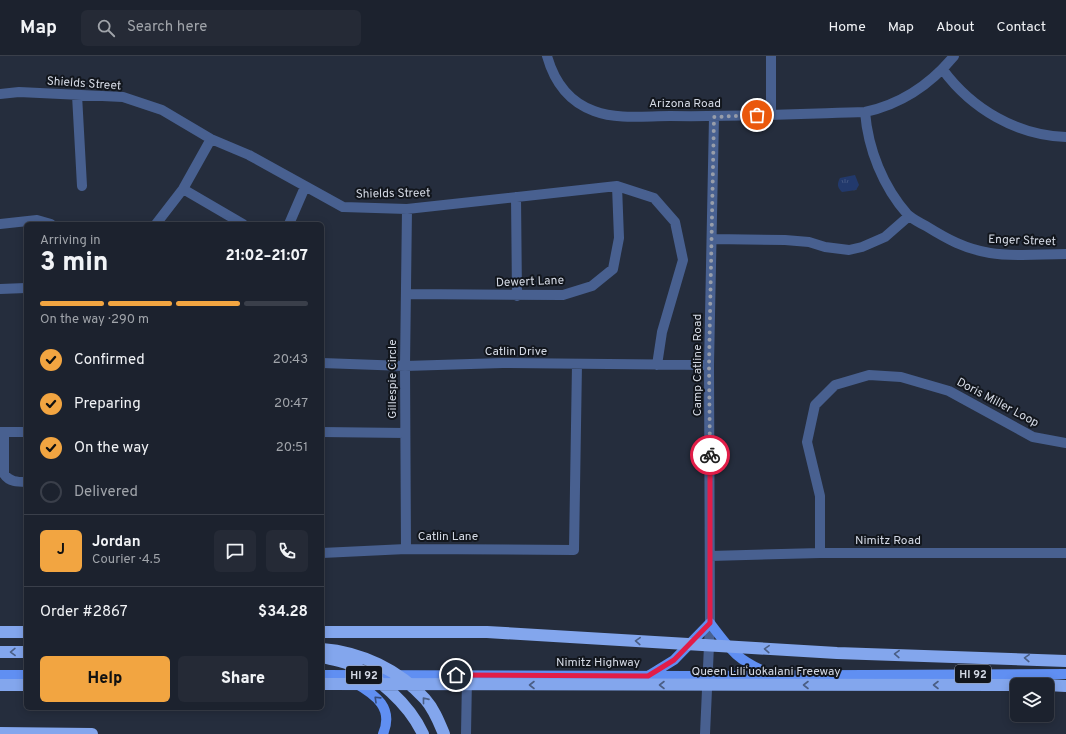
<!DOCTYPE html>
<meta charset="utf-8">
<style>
:root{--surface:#1c222e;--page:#252a36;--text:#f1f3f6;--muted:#a0a4aa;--line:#3a3f4a;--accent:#f2a541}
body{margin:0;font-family:Overpass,sans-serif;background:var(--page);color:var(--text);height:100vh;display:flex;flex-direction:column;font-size:15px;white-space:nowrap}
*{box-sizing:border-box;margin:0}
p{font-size:13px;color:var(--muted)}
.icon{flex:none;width:22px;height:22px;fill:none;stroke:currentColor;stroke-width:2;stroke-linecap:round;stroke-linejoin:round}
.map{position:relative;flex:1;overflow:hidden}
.side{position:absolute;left:24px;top:166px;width:300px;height:488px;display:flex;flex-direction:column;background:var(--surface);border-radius:6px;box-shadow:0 2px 10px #0003,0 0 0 1px var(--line)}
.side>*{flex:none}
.buttons{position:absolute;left:1010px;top:622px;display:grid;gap:8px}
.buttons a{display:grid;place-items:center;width:44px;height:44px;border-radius:6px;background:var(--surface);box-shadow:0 2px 10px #0003,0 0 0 1px var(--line);font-size:20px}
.pin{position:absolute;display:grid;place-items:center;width:34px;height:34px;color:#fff;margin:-17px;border:2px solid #fff;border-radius:50%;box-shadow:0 1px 4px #0007}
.courier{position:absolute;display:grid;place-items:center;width:40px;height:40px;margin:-20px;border:3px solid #e11d48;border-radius:50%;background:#fff;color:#222;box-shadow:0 1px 5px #0007}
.summary em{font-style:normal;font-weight:800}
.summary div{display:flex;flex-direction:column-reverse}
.summary{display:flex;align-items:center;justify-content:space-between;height:68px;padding:0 16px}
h1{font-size:26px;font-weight:800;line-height:30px}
.bar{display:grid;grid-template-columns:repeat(4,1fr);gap:6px 4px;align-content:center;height:48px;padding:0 16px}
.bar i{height:5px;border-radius:3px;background:var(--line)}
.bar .on{background:var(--accent)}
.bar p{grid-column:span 4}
.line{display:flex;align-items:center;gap:10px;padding:0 16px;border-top:1px solid var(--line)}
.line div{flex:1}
.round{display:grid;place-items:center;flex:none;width:42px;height:42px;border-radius:6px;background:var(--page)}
ol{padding:0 16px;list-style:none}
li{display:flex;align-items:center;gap:12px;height:44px}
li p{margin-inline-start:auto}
li .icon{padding:4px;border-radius:50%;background:var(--accent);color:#111;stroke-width:4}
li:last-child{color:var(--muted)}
li i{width:22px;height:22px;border:2px solid var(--line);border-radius:50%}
.cta{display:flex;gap:8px;margin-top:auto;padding:8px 16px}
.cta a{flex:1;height:46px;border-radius:6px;background:var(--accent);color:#111;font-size:16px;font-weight:800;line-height:46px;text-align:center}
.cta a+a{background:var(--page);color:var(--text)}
header{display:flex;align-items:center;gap:24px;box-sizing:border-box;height:56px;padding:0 20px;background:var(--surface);border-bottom:1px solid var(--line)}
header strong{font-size:19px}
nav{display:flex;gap:22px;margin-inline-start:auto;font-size:14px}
.search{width:280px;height:36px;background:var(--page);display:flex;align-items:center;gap:10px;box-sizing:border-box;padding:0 14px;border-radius:6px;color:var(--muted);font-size:15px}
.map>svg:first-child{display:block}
</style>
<header>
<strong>Map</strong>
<div class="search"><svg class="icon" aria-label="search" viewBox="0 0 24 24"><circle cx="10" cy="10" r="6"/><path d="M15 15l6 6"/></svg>Search here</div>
<nav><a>Home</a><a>Map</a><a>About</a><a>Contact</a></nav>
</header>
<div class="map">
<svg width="1066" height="678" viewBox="0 0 1066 678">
<defs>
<pattern id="park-tufts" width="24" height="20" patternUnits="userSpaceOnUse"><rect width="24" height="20" fill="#22396c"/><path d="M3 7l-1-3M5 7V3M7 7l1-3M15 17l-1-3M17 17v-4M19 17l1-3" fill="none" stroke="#415581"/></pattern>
</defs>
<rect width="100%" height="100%" fill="#252d3d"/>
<path fill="url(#park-tufts)" d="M855,119L859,129L856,134L842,136C837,131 837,128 840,122Z"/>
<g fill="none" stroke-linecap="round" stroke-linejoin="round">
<path stroke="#486090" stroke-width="10" d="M547,0C554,25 569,46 594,55C618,64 645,60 670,60C735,61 800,58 865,56C902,48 930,29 954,0
M771,0V59
M943,14C972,53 1016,79 1066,81
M0,38L19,36L123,41L162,54L211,83L249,99L343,151L407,153L617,130L654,142L675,166L683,204L662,276L657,309
M77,39L82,130
M865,56C868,93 883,131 908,159C913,163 920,167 926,170C947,183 965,193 990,197C1014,201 1041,198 1066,198
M183,133L243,168
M516,141L517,240
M0,168L37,164L51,168
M156,168L183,133L211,83
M289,168L305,131
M712,183L785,184L809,186L825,191L849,194L862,191L885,181L909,160
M0,233L26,232
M406,238L563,239L592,230L613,213L619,182L617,130
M322,307L405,310L503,307L709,309
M0,376H26
M322,376L405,377
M4,377V418C9,426 18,426 26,426
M406,493L405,310L407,153
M322,497L406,493L574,494L577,308
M820,497V440L807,386L815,349L835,329L869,319L901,321L949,335L1033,381L1066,387
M710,500L820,497H1066
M466,678L467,622
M705,678L710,567L709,309L714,61"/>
<path stroke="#608ff2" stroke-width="10" d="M0,619H26
M322,619L689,620L1066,618
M648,620L674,604L710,567C731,595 737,604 770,618
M355,627C376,639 394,652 383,678"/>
<path stroke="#83a6ed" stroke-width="12" d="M0,576H26
M0,596H26
M0,629H26
M1047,629L1066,630
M0,677L92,678"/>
<path stroke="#83a6ed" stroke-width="12" d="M322,576H487L837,597L1066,605
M322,593C361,596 399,614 425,643C434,653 439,666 444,678
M322,601C330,603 338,604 346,607C377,619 409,648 423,678
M322,628L1017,629"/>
</g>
<defs><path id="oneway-chevron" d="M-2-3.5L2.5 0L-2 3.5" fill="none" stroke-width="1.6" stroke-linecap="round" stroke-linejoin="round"/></defs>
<g stroke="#4a5e85">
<use href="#oneway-chevron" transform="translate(638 585) rotate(-177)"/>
<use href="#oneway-chevron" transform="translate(767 593) rotate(-177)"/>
<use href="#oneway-chevron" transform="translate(13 596) rotate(179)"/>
<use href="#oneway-chevron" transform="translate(897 598) rotate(-178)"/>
<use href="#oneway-chevron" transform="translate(1027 602) rotate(-177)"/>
<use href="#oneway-chevron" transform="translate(532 629) rotate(-180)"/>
<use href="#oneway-chevron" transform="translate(662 629) rotate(-180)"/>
<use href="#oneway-chevron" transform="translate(806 629) rotate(-180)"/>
<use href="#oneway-chevron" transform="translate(936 629) rotate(-180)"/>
<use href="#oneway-chevron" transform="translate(425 644) rotate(-129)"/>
</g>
<use stroke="#354c7d" href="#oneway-chevron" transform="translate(377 643) rotate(-136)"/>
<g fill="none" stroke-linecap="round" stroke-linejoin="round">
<path stroke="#979daa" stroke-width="4" stroke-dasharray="0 7.2" d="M710,399L709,309L714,61L757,59"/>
<path stroke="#e11d48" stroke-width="5" d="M456,619L648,620L674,604L710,567V399"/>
</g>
<g text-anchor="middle" stroke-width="4" stroke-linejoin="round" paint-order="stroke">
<g fill="#12161d" stroke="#9a9fa9" stroke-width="1">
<rect x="955" y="609" width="36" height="18" rx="3"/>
<rect x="346" y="610" width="36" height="18" rx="3"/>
</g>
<g font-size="11" font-weight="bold" fill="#d5dae5">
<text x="973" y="622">HI 92</text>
<text x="364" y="623">HI 92</text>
</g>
<g font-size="12" fill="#d5dae5" stroke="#12161d">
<text transform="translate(84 27) rotate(4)" y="4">Shields Street</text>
<text x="685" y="51">Arizona Road</text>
<text transform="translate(393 137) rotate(-1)" y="4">Shields Street</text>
<text transform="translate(1022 184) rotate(2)" y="4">Enger Street</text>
<text transform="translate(530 225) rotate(-2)" y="4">Dewert Lane</text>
<text x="516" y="299">Catlin Drive</text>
<text transform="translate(697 309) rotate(-90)" y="4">Camp Catline Road</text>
<text transform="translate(392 323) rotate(-90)" y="4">Gillespie Circle</text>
<text transform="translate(998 346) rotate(28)" y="4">Doris Miller Loop</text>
<text x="448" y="484">Catlin Lane</text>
<text x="888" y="488">Nimitz Road</text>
<text x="598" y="610">Nimitz Highway</text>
<text x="766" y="619">Queen Liliʻuokalani Freeway</text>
</g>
</g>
</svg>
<div class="buttons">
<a><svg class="icon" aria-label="layers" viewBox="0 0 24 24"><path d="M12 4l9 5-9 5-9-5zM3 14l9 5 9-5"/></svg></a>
</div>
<div class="pin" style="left:757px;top:59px;background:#ea580c"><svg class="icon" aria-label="bag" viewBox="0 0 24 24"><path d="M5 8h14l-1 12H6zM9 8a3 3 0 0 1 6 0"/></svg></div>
<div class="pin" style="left:456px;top:619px;background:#1f2937"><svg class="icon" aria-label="home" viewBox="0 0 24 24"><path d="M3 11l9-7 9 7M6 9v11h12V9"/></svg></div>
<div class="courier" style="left:710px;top:399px"><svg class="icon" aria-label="bike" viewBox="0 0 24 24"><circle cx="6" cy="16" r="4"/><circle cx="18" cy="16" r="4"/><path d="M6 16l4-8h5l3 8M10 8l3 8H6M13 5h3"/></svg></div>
<section class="side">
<div class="summary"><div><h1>3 min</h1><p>Arriving in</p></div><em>21:02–21:07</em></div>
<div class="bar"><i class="on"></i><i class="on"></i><i class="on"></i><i></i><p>On the way · 290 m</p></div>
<ol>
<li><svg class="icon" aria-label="check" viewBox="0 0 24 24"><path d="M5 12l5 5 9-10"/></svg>Confirmed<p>20:43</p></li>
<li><svg class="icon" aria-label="check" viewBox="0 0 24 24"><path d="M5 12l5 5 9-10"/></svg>Preparing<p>20:47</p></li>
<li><svg class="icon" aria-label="check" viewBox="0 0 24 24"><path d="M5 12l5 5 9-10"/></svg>On the way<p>20:51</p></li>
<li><i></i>Delivered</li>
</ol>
<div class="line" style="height:72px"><b class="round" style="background:var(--accent);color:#111">J</b><div><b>Jordan</b><p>Courier · 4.5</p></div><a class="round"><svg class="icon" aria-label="chat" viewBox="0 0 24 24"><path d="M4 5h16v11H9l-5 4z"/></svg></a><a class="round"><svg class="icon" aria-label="phone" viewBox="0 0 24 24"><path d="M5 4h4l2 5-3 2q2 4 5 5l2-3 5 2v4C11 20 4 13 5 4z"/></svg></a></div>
<div class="line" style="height:52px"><div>Order #2867</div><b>$34.28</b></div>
<div class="cta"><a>Help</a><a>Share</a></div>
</section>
</div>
